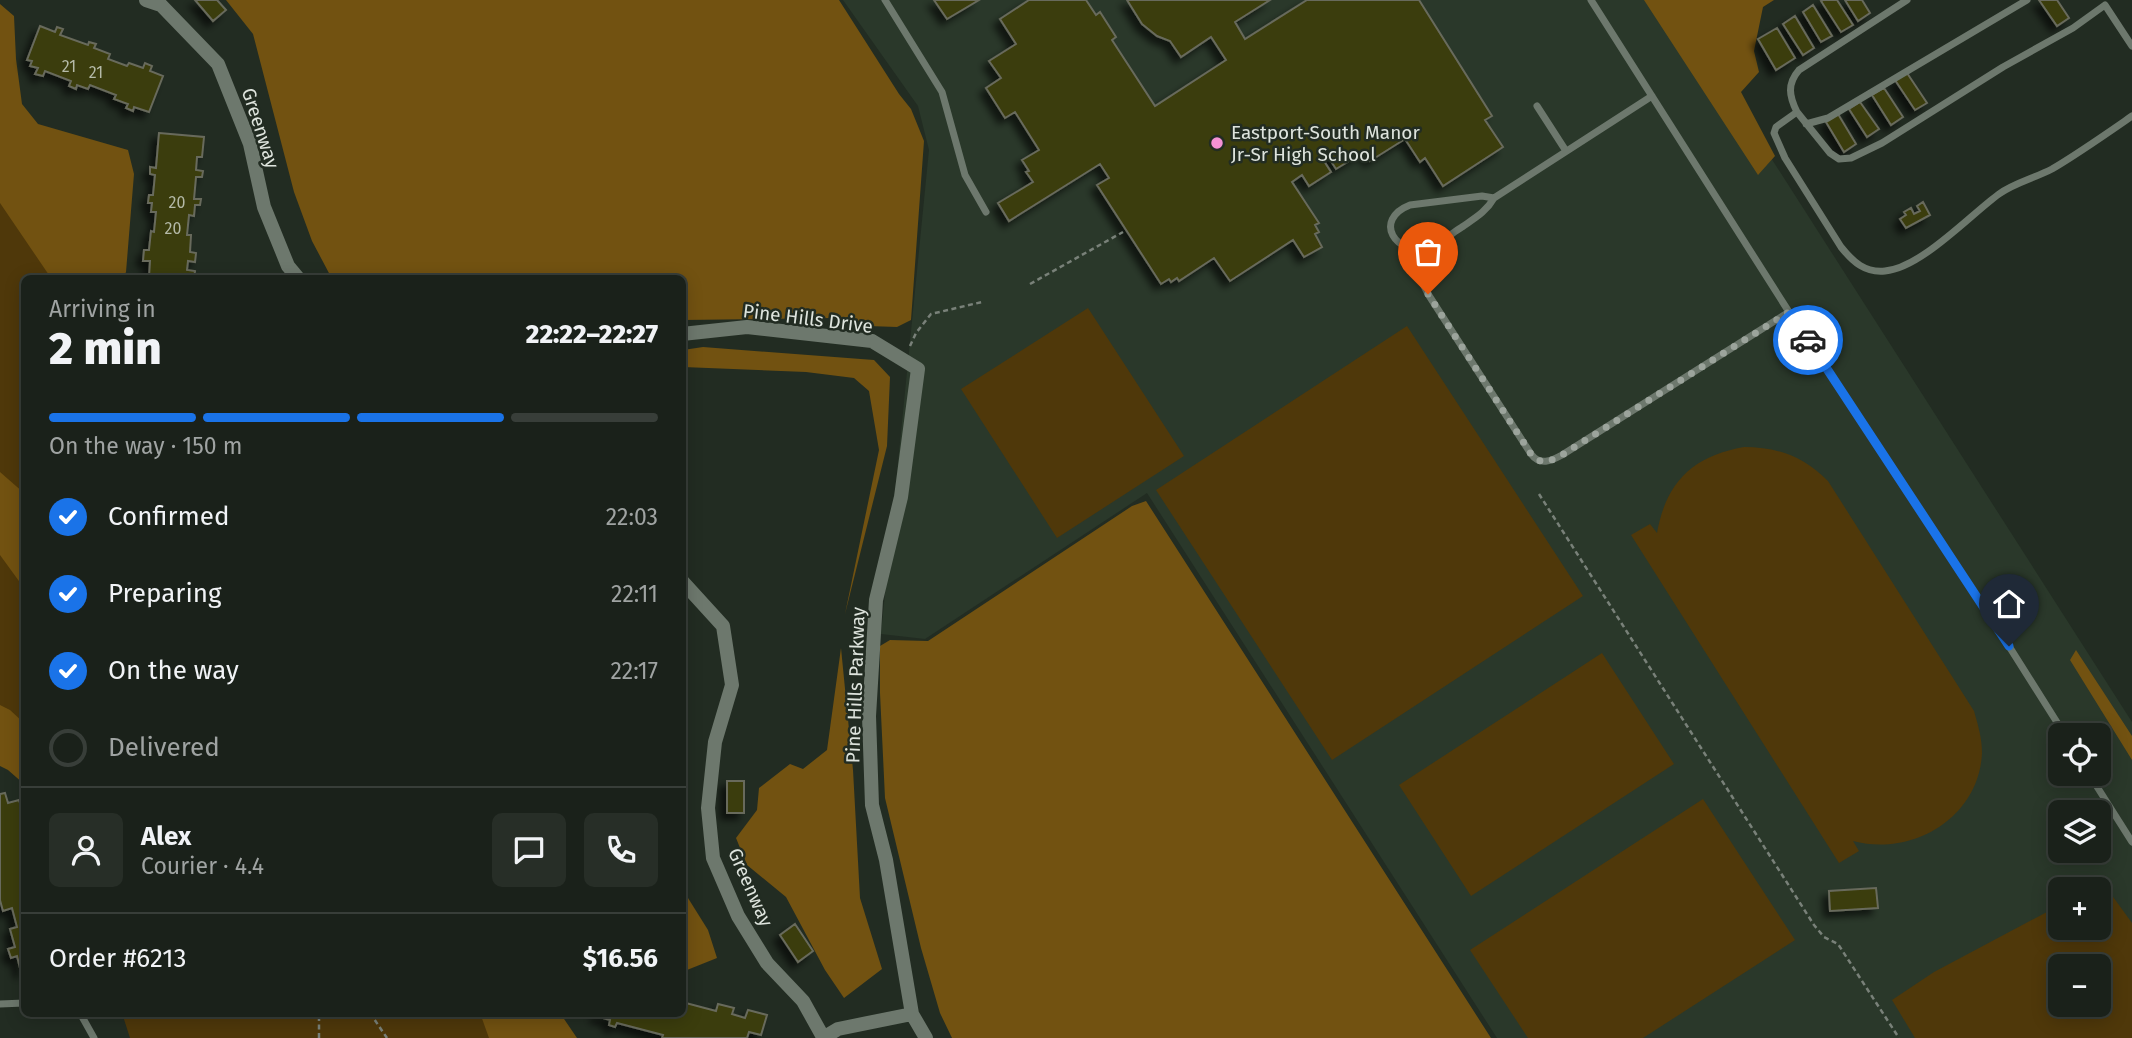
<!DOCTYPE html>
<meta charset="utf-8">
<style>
:root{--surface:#1a211a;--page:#272e27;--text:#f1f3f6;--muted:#9fa3a2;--line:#383e39;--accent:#1a73e8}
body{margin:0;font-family:"Fira Sans",sans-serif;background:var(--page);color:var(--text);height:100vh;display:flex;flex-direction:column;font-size:26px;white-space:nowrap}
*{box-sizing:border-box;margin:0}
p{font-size:23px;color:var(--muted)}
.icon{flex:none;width:38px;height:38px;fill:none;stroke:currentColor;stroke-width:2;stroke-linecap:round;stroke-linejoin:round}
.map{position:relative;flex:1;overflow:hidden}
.sheet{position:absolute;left:21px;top:275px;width:665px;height:742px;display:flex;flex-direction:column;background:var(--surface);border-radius:10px;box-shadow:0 4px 18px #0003,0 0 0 2px var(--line)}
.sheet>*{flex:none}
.buttons{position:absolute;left:2048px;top:723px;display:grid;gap:14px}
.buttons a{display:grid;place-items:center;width:63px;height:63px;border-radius:10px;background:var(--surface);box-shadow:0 4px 18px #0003,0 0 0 2px var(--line);font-size:35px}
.pin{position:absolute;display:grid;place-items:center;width:60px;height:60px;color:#fff;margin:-72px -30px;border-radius:50% 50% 50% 0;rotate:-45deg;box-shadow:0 0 7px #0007}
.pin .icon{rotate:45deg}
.courier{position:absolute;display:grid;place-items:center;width:70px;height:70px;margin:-35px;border:5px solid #1a73e8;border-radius:50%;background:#fff;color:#222;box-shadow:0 2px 9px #0007}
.head em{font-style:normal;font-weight:800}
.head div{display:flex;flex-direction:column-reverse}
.head{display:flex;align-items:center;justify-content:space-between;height:119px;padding:0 28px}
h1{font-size:46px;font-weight:800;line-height:52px}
.bar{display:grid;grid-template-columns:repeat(4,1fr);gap:10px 7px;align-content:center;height:84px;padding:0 28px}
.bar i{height:9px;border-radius:5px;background:var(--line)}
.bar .selected{background:var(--accent)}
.bar p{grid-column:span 4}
.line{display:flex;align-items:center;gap:18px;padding:0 28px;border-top:2px solid var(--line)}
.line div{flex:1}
.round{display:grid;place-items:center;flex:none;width:74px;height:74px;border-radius:10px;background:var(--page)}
ol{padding:0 28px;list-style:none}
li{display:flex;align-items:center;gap:21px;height:77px}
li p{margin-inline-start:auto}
li .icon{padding:7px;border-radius:50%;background:var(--accent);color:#fff;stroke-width:4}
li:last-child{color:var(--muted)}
li i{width:38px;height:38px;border:4px solid var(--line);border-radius:50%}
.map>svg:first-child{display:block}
</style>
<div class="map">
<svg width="2132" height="1038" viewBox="0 0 2132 1038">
<defs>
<filter id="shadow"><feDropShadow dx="-6" dy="6" stdDeviation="3.5" flood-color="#0009"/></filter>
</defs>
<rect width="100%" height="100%" fill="#222c22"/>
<path fill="#2a382a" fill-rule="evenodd" d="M843,0H1670L2132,722V1038H1497L1147,493L925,639L881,634L929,150L918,106ZM2060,735H2098V774H2060ZM2060,812H2098V850H2060ZM2060,889H2098V928H2060ZM2060,966H2098V1004H2060Z"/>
<path fill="#4f380a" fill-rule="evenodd" d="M0,202L68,278H24V743L0,737Z
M1088,308L1184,456L1057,538L961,389Z
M1407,326L1583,596L1332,760L1156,490Z
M1744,447C1778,447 1804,457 1828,481L1974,711C1978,725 1982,738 1982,753C1979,818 1912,857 1853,841L1859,851L1839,863L1631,535L1650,524L1657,533C1666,482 1693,456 1744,447Z
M1602,653L1674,764L1471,896L1399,785Z
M1703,799L1795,940L1643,1038H1528L1470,950Z
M2103,883L2132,923V1038H1915L1892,1000L1934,972L2060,905V928H2098V889H2091ZM2060,966H2098V1004H2060Z
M122,1013H514L523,1038H130Z"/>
<path fill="#725211" d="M226,0H839L899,94L911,109L924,141L911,320L897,327L868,326L832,318L683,320L682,278H335L330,275L312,241L294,192L253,34Z
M1644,0H1774L1763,7L1754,51L1759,72L1741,92L1775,156L1758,175Z
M0,4L14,16L16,59L22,104L38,124L128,150L134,174L126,272L123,278H51L0,203Z
M703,347L874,360L890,377L887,446L845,614L879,450L869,391L854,378L806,372L683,367V350Z
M0,472L24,493V588L0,555Z
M1146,501L1491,1038H952L940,1013L921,948L885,798L880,693V646L890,640L928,641L1132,506Z
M841,648L853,770L860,898L882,969L844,998L825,970L786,897L747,865L736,838L757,810L759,788L790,764L803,769L827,750Z
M2076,650L2132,736V760L2070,660Z
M0,705L10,710L24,723V784L8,770L0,766Z
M683,890L708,930L717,958L687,970L683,969Z
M480,1013H560L577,1038H489Z"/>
<path fill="#3a3c08" stroke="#686a5c" stroke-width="2" filter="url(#shadow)" d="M195,0H217L226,10L213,21Z
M934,0H979L947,19Z
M1029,0H1086L1096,15L1100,12L1116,37L1112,40L1155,106L1226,60L1211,37L1181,57L1170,41L1157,36L1142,24L1127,0H1270L1235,22L1245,39L1307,0H1419L1492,116L1485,120L1503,147L1443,186L1425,158L1420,162L1405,139L1370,161L1364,152L1336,169L1329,158L1324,161L1331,172L1309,186L1302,175L1292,182L1319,223L1315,225L1319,232L1315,234L1322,247L1304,257L1293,240L1230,281L1214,258L1179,281L1177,278L1171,282L1169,279L1161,284L1097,185L1109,178L1100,164L1009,221L998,203L1033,182L1026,172L1029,171L1022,160L1039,150L1015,112L1005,118L986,88L1001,78L989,61L1016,44L1000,19Z
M1823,0H1837L1853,25L1841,32L1821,1Z
M1845,0H1862L1870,13L1858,21Z
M2039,0H2057L2069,18L2057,26Z
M1813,5L1832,36L1821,42L1803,12Z
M1795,16L1814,48L1803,55L1783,24Z
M40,26L55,32L57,27L63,29L60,35L88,45L89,42L96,44L94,48L110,54L108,59L127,66L129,63L143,68L145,63L152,66L150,71L163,76L149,112L134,107L133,111L126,108L128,104L114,99L116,95L90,85L88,89L77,85L76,89L69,86L71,81L45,71L43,76L35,74L38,68L30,66L32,61L27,60Z
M1777,28L1795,58L1776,70L1758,39Z
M1907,73L1927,103L1915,110L1895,80Z
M1884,88L1903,117L1891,125L1872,95Z
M1860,102L1879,129L1867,137L1849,109Z
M1838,114L1856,144L1844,152L1826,122Z
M159,133L204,137L202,157H197L196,170L203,171L202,177H196L194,199H201L200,205H195L194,216L189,215L187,235H191L190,252L196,253L195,262L188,261L187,270L195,271L194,278H149L150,261H143L144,250H149L151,231L154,232L156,212H151L152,203H148L149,195H153L155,175L150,174V167L156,168Z
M1923,202L1930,215L1906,228L1900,219L1906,215L1904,212L1911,208L1914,214L1920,211L1917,206Z
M727,781H744V813H727Z
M5,793L8,803L19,800L24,817V971L21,972L17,956L11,958L8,949L15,947L10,929L17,927L12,908L3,911L0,900V794Z
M1876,888L1878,908L1830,911L1829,891Z
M795,924L813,951L798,962L780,935Z
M682,1002L716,1011L718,1004L734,1008L732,1014L745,1018L748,1010L767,1015L761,1035L749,1032L747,1038H662L663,1035L617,1023L615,1027L609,1025L610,1020L596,1016L597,1013H682Z"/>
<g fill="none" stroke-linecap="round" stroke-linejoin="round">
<path stroke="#798179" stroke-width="2.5" stroke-dasharray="5 3.5" stroke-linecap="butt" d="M1030,284L1123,232
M910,346L916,333L931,314L982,302
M1539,494L1814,925L1824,937L1838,944L1899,1038
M370,1013L387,1038
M319,1038V1013"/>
<path stroke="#6d786d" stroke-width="7" d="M885,0L942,92L965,175L986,212
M1591,0L1789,312L1995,624L2065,735
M2132,46L2105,5L2073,28L2003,67L1882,143L1851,158L1839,159L1830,153L1797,112L1776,127L1774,133L1785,158L1841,247C1853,262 1865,273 1885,271C1921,268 1970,215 1999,194C2014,183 2035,178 2052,169C2079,153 2106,134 2132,116
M1537,106L1566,151
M1797,112C1789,96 1787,84 1799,70L1907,0
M1806,124L1828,118L2027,0
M1494,198L1482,196L1410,205C1372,220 1396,257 1429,247C1440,244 1452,233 1462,227C1475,218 1486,212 1494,198L1652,96
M1420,249V278L1428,294L1531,454C1540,466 1551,461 1562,455L1789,312
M2089,774L2132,842
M0,1004L24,1003
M80,1013L94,1038"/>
<path stroke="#6d786d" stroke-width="14" d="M146,0L161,5L218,64L250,144L264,207L288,266L298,278
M682,334L747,327L872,341L918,369L901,497L876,600L869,716L872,805L886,860L912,1014L926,1038
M682,581L723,626L732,685L715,742L708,808L713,858L738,916L767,963L803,1001L823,1037
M823,1038L838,1029L912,1014"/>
</g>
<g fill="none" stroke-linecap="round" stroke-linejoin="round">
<path stroke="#9ca49c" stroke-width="7" stroke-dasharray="0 12.6" d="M1428,294L1531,454C1540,466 1551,461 1562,455L1789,312L1808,340"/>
<path stroke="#1a73e8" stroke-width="9" d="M1808,340L2009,646"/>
</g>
<circle fill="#f491d4" stroke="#222c22" stroke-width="2.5" cx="1217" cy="143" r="7"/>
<g text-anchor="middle" stroke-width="5" stroke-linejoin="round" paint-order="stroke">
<g font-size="16" fill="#b5baa8">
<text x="69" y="72">21</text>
<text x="96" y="78">21</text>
<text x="177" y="208">20</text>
<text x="173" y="234">20</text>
</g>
<g font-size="19" fill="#dee4dd" stroke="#222c22">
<text transform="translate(261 128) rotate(72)" y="7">Greenway</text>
<text transform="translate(808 318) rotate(7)" y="7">Pine Hills Drive</text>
<text transform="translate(855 685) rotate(-88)" y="7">Pine Hills Parkway</text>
<text transform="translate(751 887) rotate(66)" y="7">Greenway</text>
</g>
<g font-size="19" fill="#dee4dd" stroke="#222c22" text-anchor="start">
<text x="1231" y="139">Eastport-South Manor<tspan x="1231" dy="22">Jr-Sr High School</tspan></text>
</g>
</g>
</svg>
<div class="buttons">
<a><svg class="icon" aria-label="locate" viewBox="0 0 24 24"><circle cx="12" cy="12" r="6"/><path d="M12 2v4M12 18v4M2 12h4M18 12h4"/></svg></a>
<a><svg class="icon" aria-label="layers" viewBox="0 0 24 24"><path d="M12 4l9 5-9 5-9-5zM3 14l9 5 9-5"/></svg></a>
<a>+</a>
<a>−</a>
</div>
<div class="pin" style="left:1428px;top:294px;background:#ea580c"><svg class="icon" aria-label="bag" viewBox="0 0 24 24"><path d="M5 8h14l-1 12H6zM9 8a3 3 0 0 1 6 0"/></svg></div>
<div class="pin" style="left:2009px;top:646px;background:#1f2937"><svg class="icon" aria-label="home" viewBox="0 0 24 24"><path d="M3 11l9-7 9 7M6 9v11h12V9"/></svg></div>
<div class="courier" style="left:1808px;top:340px"><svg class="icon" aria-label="car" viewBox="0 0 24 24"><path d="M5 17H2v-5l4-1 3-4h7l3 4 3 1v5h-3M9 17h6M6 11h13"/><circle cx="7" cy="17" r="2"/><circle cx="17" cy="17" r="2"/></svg></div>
<section class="sheet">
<div class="head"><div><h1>2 min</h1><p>Arriving in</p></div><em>22:22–22:27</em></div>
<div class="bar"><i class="selected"></i><i class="selected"></i><i class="selected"></i><i></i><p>On the way · 150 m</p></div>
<ol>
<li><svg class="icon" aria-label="check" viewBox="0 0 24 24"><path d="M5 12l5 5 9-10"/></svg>Confirmed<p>22:03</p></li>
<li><svg class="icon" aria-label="check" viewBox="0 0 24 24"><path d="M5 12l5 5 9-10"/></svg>Preparing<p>22:11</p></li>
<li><svg class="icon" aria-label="check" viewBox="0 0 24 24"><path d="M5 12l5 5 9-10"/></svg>On the way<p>22:17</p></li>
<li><i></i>Delivered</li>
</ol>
<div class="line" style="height:126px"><a class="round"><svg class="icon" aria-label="person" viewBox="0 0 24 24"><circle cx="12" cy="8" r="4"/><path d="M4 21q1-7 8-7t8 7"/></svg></a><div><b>Alex</b><p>Courier · 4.4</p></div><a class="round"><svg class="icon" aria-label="chat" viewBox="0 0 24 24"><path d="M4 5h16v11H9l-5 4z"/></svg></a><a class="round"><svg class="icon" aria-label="phone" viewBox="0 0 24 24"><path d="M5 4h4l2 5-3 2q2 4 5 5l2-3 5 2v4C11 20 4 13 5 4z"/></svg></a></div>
<div class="line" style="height:91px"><div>Order #6213</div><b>$16.56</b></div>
</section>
</div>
